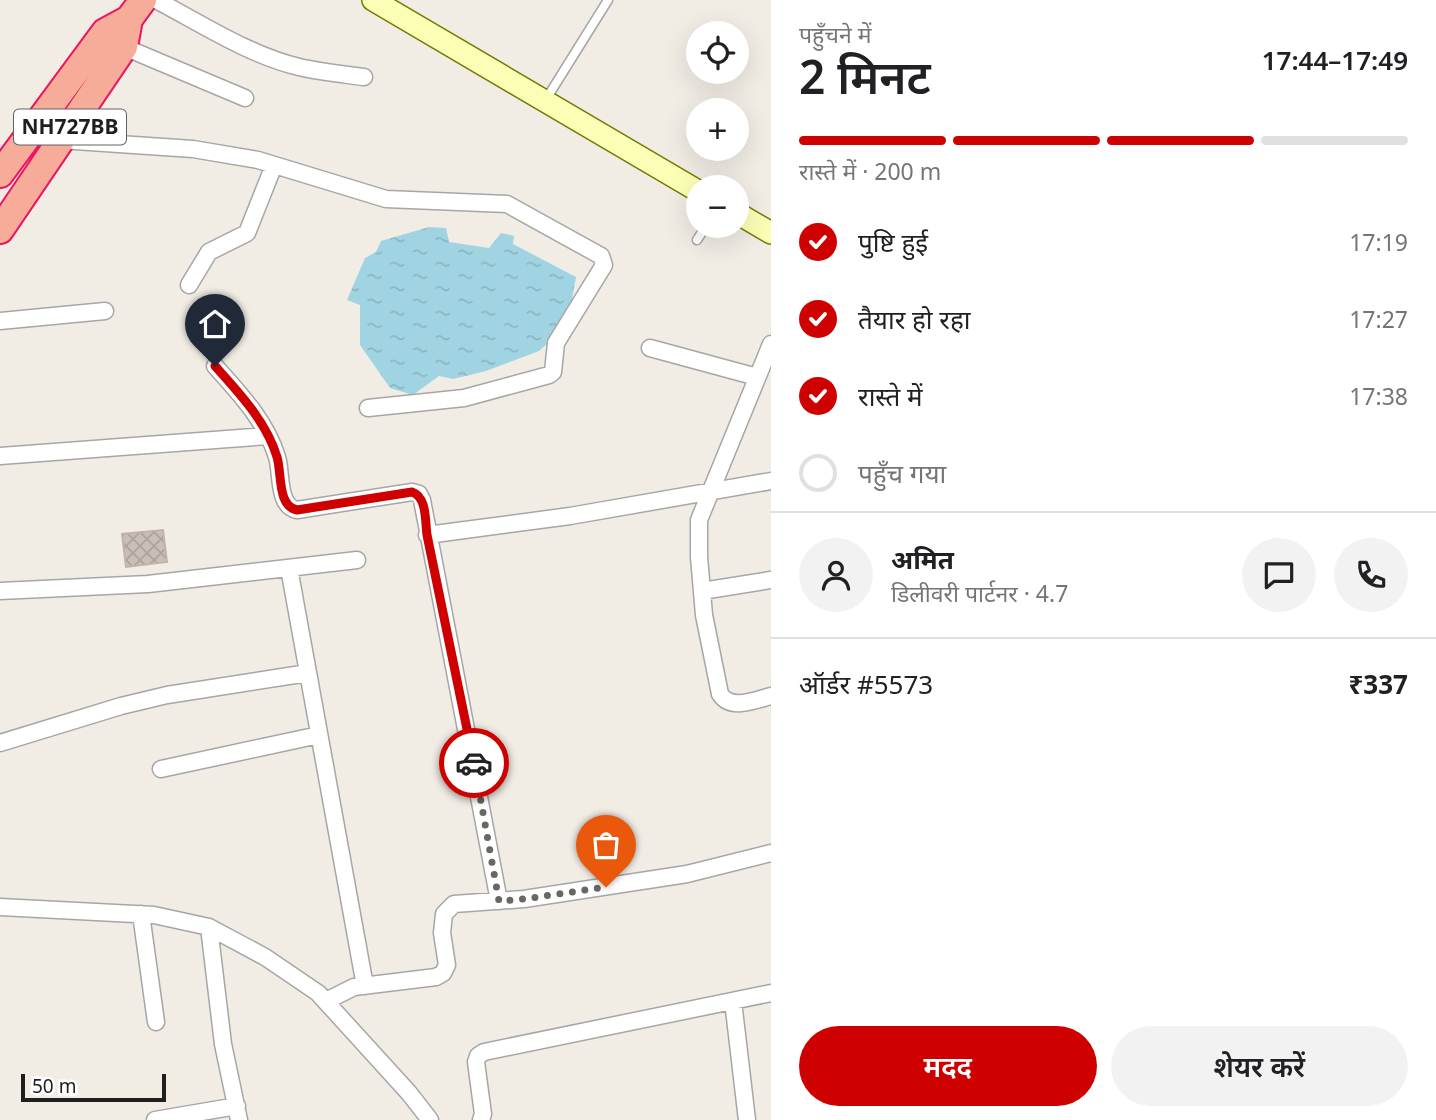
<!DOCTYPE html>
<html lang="hi">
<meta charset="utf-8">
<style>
:root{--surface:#fff;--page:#f2f2f2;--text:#202124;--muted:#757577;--line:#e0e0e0;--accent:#cf0000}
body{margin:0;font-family:"Noto Sans","Noto Sans Devanagari",sans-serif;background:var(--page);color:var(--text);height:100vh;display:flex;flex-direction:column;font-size:26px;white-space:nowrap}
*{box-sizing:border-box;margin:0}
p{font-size:23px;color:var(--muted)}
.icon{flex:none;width:38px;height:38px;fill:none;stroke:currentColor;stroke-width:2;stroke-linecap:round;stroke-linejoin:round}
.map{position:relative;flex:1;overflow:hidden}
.side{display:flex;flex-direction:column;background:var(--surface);width:665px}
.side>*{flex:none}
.tools{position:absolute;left:686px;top:21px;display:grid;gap:14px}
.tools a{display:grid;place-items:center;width:63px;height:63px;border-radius:50%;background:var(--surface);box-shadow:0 7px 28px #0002;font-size:35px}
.scale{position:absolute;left:21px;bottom:18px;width:145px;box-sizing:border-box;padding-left:7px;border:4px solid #1f1f1f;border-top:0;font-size:19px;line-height:24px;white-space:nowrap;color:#1f1f1f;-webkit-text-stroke:5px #fff;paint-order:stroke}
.pin{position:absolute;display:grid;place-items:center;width:60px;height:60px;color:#fff;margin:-72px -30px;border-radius:50% 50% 50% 0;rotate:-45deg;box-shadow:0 0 7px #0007}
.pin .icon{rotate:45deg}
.courier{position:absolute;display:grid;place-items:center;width:70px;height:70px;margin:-35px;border:5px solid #cf0000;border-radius:50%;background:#fff;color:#222;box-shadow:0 2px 9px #0007}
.summary em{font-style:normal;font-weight:600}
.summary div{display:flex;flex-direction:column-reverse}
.summary{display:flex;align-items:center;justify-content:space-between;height:119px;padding:0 28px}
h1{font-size:46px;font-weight:600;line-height:52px}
.bar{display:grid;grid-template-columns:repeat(4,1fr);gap:10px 7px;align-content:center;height:84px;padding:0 28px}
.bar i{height:9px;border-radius:5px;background:var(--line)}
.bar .current{background:var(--accent)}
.bar p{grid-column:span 4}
.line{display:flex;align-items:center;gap:18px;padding:0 28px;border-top:2px solid var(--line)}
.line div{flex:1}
.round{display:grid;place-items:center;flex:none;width:74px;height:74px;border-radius:37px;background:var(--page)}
ol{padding:0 28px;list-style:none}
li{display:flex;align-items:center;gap:21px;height:77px}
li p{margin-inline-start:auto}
li .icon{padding:7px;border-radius:50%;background:var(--accent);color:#fff;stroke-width:4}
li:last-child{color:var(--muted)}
li i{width:38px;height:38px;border:4px solid var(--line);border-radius:50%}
.cta{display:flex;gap:14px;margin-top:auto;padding:14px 28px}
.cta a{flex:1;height:80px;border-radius:42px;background:var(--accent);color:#fff;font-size:28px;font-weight:600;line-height:80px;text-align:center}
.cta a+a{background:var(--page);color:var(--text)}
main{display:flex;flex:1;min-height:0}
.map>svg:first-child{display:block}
</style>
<main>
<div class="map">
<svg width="771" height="1120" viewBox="0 0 771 1120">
<defs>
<pattern id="water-ripples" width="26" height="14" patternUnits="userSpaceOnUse" patternTransform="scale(1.75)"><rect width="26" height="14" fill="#a1d4e3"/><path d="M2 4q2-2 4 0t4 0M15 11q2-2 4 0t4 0" fill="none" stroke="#8ab6c2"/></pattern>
<pattern id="building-cross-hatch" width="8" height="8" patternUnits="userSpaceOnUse" patternTransform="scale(1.75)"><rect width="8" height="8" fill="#c9bfb7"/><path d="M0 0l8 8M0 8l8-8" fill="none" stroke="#aca49d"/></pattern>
</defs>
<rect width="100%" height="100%" fill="#f1ede5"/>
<path fill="url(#water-ripples)" d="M429,227L446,228L449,242L489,248L501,233L514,236L513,244L576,277L572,299L579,308L566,327L539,351L486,371L453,379L439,376L413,395L390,388L360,345V305L347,300L365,258L376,252L381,241Z"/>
<path fill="url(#building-cross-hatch)" stroke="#c4b3a6" stroke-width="2" d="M163,530L167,562L126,567L122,534Z"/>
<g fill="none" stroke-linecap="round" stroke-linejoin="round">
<defs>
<path id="service" d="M545,101L608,0
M697,240L706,226"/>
<path id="minor" d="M156,0C202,24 249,55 299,67C320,72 342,74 364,77
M124,47L245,98
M60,140L193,149L258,160L386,199L507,204L601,256L604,265L556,343L553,372L549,375L464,398L368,408
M189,285L209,252L247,233L274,165
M0,321L105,311
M771,344L699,520V557L704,615L720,694C731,711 755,700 771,696
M650,348L757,377
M215,366C239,393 266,421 277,457C282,473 277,506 297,510L412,492L419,494L422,500L499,901
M0,456L268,436
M427,535L570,516L771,481
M289,568L365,986
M0,591L148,584L357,560
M702,591L771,580
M0,743L121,706L167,695L308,673
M161,769L319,735
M0,907L154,915L209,927L265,957L318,993L409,1093L430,1120
M141,914L156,1022
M209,927L223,1044L239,1120
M326,1001L354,987L436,977L443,973L447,965L442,933L444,914L454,904L524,899L687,874L771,853
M733,1001L747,1120
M155,1120L237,1106
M481,1120L483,1114L476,1062L478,1056L484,1052L771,993"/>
<path id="secondary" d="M373,0L698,191
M737,213L771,233"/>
<path id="trunk" d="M0,174L105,32L129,19L143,0
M0,230L124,47L129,19"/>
</defs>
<use href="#service" stroke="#a6a6a6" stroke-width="11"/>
<use href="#minor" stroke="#a6a6a6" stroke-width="19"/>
<use href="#secondary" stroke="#707d00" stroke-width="24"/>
<use href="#trunk" stroke="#ec155f" stroke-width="30"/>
<use href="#service" stroke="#fff" stroke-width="8"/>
<use href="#minor" stroke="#fff" stroke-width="16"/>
<use href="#secondary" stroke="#fbffb5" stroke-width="21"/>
<use href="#trunk" stroke="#f7ac9a" stroke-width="26"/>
</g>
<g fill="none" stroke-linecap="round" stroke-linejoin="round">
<path stroke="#686764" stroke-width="7" stroke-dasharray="0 12.6" d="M474,763L499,901L524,899L606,887"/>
<path stroke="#cf0000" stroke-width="9" d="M215,366C239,393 266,421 277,457C282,473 277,506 297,510L412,492C427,497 425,520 427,535L474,763"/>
</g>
<g text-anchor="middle" stroke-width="5" stroke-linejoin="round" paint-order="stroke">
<rect fill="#fff" stroke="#626262" stroke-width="2" x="14" y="109.5" width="112" height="35" rx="5"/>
<g font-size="21" font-weight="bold" fill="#1f1f1f">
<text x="70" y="134">NH727BB</text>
</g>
</g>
</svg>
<div class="tools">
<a><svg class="icon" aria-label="locate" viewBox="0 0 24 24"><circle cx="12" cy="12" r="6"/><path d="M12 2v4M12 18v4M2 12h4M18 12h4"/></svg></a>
<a>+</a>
<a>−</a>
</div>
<div class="scale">50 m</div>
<div class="pin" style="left:606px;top:887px;background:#ea580c"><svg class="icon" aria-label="bag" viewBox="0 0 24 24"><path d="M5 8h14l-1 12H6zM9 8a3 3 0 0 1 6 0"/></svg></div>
<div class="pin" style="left:215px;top:366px;background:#1f2937"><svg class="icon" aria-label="home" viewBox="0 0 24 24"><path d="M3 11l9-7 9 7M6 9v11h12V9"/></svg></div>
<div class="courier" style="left:474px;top:763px"><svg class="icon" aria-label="car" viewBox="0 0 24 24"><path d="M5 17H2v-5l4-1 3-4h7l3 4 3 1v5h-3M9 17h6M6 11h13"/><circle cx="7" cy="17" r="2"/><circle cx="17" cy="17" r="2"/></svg></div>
</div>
<section class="side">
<div class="summary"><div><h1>2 मिनट</h1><p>पहुँचने में</p></div><em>17:44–17:49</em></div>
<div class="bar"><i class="current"></i><i class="current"></i><i class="current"></i><i></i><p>रास्ते में · 200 m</p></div>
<ol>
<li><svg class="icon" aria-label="check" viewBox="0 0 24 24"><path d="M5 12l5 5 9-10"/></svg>पुष्टि हुई<p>17:19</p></li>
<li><svg class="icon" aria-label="check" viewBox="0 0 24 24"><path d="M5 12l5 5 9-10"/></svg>तैयार हो रहा<p>17:27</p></li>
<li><svg class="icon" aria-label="check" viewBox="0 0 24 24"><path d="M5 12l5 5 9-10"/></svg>रास्ते में<p>17:38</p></li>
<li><i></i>पहुँच गया</li>
</ol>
<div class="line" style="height:126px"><a class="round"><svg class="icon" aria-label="person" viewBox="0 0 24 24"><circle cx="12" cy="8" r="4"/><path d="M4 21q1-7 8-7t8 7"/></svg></a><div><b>अमित</b><p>डिलीवरी पार्टनर · 4.7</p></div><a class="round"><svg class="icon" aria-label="chat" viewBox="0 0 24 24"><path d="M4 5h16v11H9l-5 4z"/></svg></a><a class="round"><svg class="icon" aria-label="phone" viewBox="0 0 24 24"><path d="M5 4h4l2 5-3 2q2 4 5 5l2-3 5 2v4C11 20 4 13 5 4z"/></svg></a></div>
<div class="line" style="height:91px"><div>ऑर्डर #5573</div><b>₹337</b></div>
<div class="cta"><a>मदद</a><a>शेयर करें</a></div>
</section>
</main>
